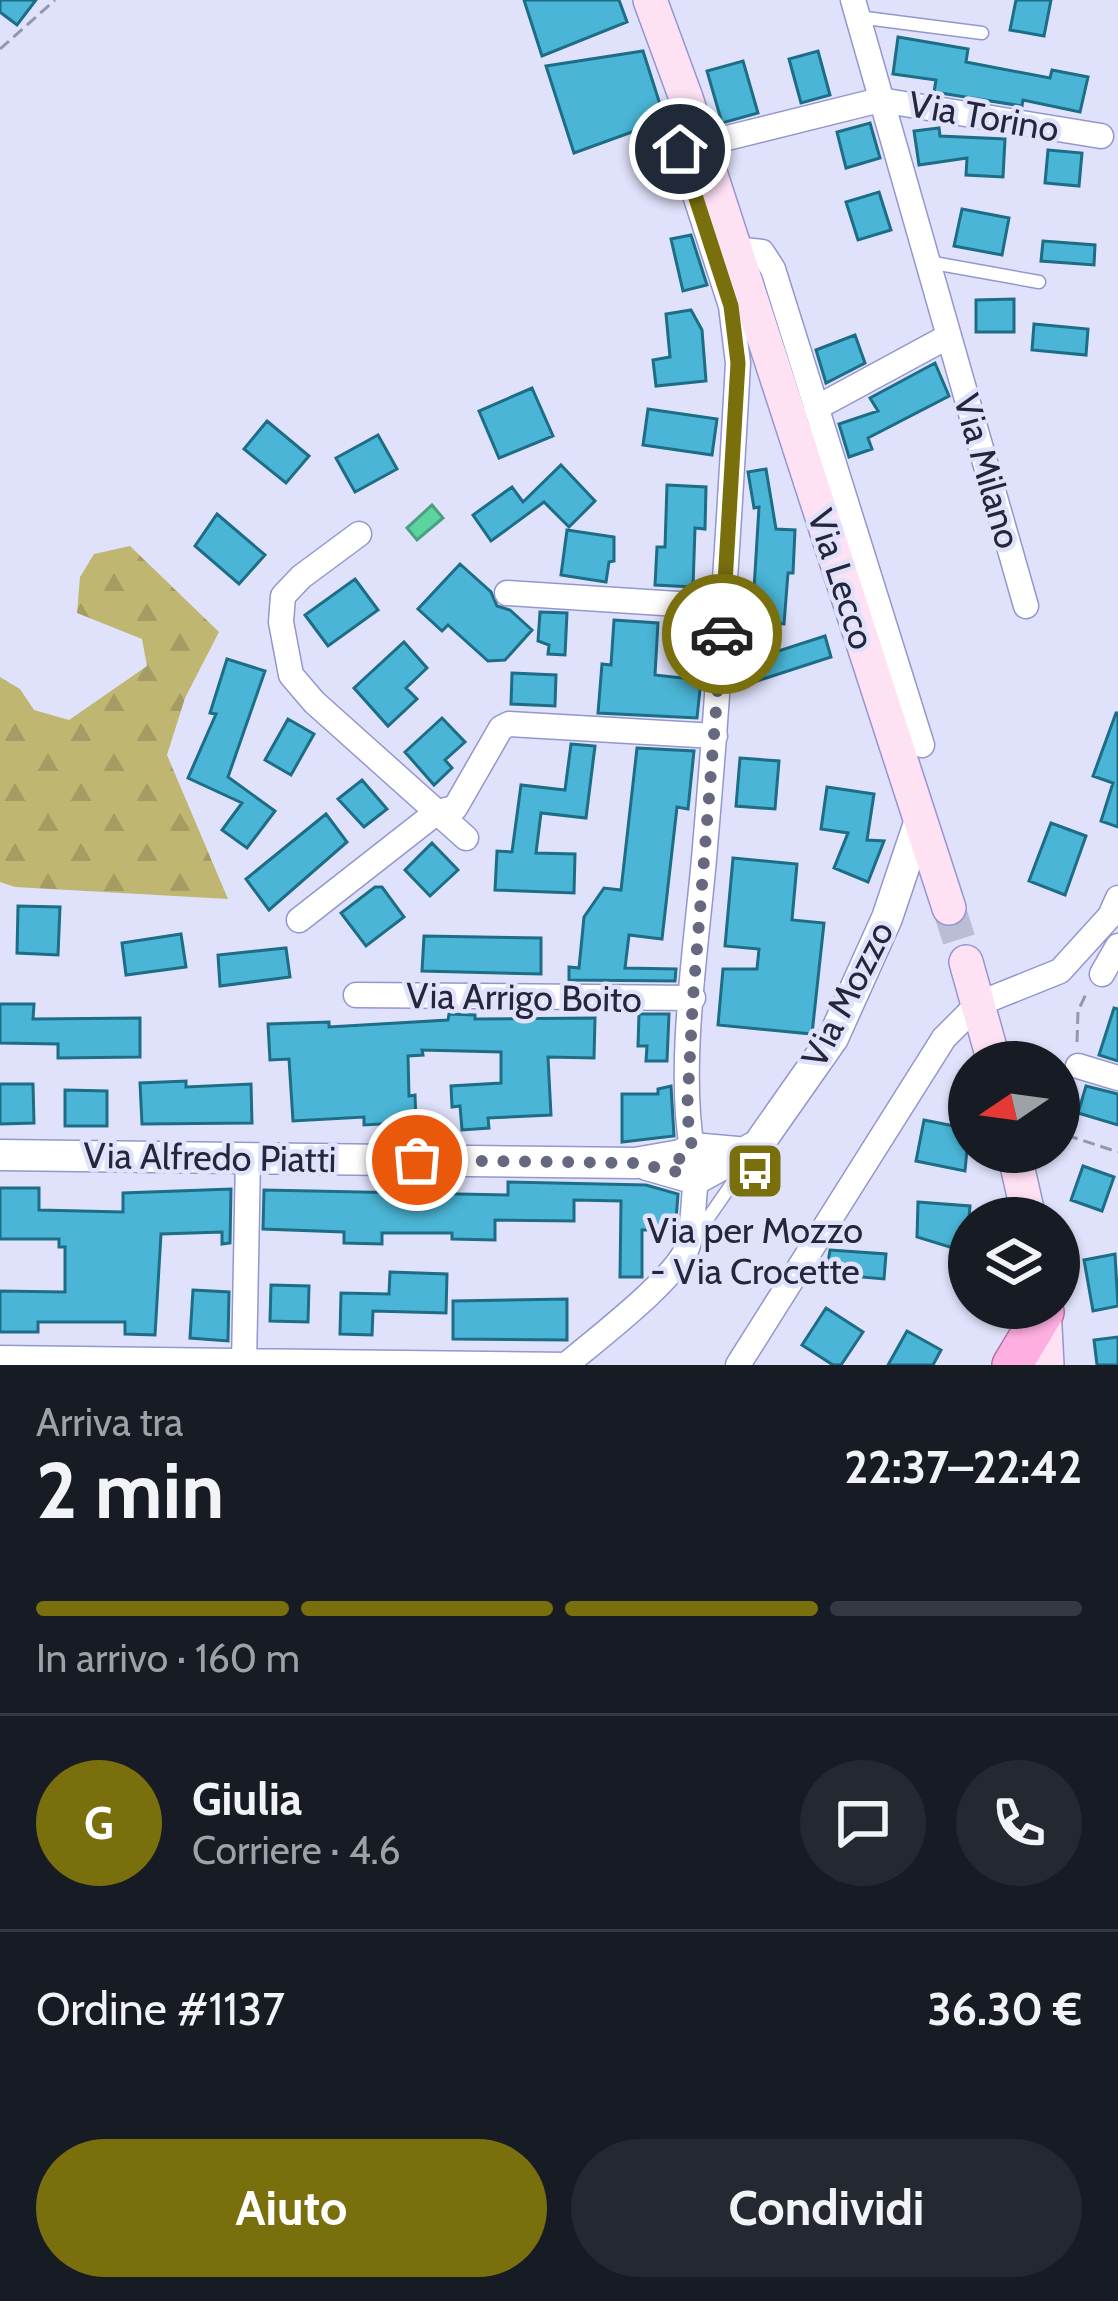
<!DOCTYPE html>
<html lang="it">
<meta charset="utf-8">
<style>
:root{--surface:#171b24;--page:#242831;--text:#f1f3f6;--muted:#9ea1a6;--line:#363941;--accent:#7a6f0d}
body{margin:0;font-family:Cabin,sans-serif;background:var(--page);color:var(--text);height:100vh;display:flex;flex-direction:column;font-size:45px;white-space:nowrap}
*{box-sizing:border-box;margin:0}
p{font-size:39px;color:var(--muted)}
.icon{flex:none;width:66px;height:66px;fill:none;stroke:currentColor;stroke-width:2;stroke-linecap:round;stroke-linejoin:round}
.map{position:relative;height:1365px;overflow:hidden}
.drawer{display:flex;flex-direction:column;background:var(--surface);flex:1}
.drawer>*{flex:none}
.needle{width:78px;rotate:257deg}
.fabs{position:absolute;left:948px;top:1041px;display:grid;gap:24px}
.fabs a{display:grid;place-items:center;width:132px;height:132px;border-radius:50%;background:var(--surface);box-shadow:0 3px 9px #0004;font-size:60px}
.pin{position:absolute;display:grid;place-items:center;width:102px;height:102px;color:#fff;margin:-51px;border:6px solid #fff;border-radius:50%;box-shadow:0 3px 12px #0007}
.courier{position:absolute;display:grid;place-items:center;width:120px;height:120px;margin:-60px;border:9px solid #7a6f0d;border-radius:50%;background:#fff;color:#222;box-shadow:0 3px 15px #0007}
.overview em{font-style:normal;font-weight:700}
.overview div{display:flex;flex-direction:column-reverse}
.overview{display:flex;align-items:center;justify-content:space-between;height:204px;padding:0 36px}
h1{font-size:78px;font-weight:700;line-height:90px}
.bar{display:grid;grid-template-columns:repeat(4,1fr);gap:18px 12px;align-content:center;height:144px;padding:0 36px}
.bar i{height:15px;border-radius:9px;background:var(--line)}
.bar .selected{background:var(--accent)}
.bar p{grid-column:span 4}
.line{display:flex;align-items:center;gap:30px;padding:0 36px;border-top:3px solid var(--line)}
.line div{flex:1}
.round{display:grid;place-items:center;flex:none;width:126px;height:126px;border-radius:63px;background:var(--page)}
.primary-button{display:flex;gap:24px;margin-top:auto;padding:24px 36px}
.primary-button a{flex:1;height:138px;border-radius:72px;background:var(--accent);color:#fff;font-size:48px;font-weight:700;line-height:138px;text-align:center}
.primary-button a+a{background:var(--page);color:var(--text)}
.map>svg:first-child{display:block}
</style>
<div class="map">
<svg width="1118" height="1365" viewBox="0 0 1118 1365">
<defs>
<pattern id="forest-firs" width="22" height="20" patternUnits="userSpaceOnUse" patternTransform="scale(3)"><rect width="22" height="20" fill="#bfb671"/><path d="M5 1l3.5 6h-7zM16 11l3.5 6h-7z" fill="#a49c63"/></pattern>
</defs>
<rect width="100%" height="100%" fill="#e0e2fb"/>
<path fill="url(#forest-firs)" d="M130,546L219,632L185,698L167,755L228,899L15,887L0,882V677L20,689L34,710L69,720L147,666L142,639L77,613L80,577L94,554Z"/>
<path fill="#5bd49f" stroke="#4ba081" stroke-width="3" d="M432,505L443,518L417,540L407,528Z"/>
<path fill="#4ab5d6" stroke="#1c6d85" stroke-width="3" d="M0,0H36L17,25L0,12Z
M524,0H619L627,22L542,56Z
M1016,0H1051L1044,36L1010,30Z
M898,37L968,49L966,62L1050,78L1052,70L1088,77L1080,112L1023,100L1022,106L934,92L936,80L893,74Z
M643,51L665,120L574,153L546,66Z
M818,51L830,95L801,103L789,59Z
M743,61L758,113L722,123L707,71Z
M870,123L880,158L846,168L837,132Z
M939,128L940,136L1005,139L1003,177L966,175L967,158L919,165L914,131Z
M1048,150L1082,153L1079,186L1045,183Z
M879,192L891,230L858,240L846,202Z
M962,209L1009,218L1002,255L954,246Z
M691,235L707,285L683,291L671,239Z
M1043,241L1095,245L1094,265L1041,261Z
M1014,299V332H976V300Z
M691,310L702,330L706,381L656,386L653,360L670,357L666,314Z
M1034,324L1088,329L1086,355L1032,350Z
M855,335L865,363L826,383L816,350Z
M935,363L949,396L868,438L872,449L849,457L839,424L878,411L870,398Z
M532,388L553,436L499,458L479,411Z
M648,409L717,419L712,455L643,445Z
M267,421L309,456L286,483L244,449Z
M378,435L397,469L355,492L336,458Z
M561,465L595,501L569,527L544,502L491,541L473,515L512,487L523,502Z
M766,469L776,529L795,530L793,573H788L784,624L752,622L759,507L754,508L748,472Z
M667,485L706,487L705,529L695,528L693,587L655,585L657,547H665Z
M217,514L265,555L239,584L195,546Z
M567,530L614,537V561L609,562L606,582L561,575Z
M460,564L491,592L497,606L510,610L532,630L505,660L488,661L448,625L442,631L418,609Z
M355,579L378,610L328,646L305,615Z
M540,612L567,613L565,655L548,654L549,645L538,641Z
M614,620L658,623L655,675L701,680L697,718L598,713L602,664L611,665Z
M825,636L831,657L748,684L741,663Z
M404,642L427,668L406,688L417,699L388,726L354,688Z
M227,659L265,671L228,777L275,811L247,848L222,830L242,803L188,778L216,714L210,713Z
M512,673L556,675L555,706L511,704Z
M1116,713H1118V827L1101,821L1113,783L1093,776Z
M442,718L465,742L445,760L452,768L434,785L405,752Z
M288,719L314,734L291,775L265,760Z
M571,744L595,746L586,818L541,813L536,853L575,854L574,893L495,890L497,851L512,852L521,785L565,790Z
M637,748L694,751L688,809L677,807L662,939L629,935L625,968L676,969L675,981L569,980V967L579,968L584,917L604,888L621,890Z
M740,758L779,761L775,809L736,806Z
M362,780L387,809L364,827L338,799Z
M827,787L874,794L867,840L884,841L868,882L834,868L848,833L821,829Z
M326,814L347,842L269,910L246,879Z
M1051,823L1086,836L1065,895L1029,881Z
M432,843L458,870L430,896L405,870Z
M733,858L797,864L792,920L824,923L812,1034L718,1025L723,969H757L759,949L725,946Z
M375,887H382L404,917L366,946L341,913Z
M18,906L60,907L58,955L17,953Z
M181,934L186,967L126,975L122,943Z
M424,936L541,938V974L422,971Z
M286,948L290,977L220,986L218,955Z
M0,1004H34L33,1019L140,1018V1057L58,1058V1044L0,1043Z
M1114,1008L1118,1009V1061L1099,1055Z
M449,1014L475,1015V1019L595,1018L594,1058L548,1057L551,1115L488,1118L489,1128L462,1130L460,1106L452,1107L451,1086L501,1083V1052L422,1050L423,1055L408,1056L409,1096L415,1095L416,1122L364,1125V1117L293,1121L289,1059L270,1060L268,1024L329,1022V1027L448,1020Z
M639,1014H669L667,1061H646L647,1046H638Z
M186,1081V1087L251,1084L252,1123L142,1124L140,1083Z
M0,1084H33L34,1123L0,1124Z
M671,1086L674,1136L622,1142V1094H658V1089Z
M1086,1086L1118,1094V1125L1078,1113Z
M65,1090L107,1091V1126H65Z
M924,1120L969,1129L965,1171L916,1161Z
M1083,1166L1114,1177L1102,1211L1071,1200Z
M508,1182L646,1185L678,1194L676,1220H666V1230H642V1277H620L621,1201L574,1200V1221L495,1220V1240L452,1239V1233H382V1244L344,1243V1232L263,1229L264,1190L508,1195Z
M0,1188H39V1210L123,1212V1193L231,1189L230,1243L222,1244V1232L161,1234L155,1335L125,1334V1322H38V1332H0V1291L65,1292V1247H59V1239H0Z
M918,1202L970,1206L966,1252L917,1237Z
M830,1250L886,1254L884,1279L826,1274Z
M1115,1254L1118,1306L1093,1311L1084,1260Z
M390,1272L447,1274L446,1313L373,1311L372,1335L340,1334L341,1293L389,1294Z
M271,1285L309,1286L308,1322L270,1321Z
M193,1290L229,1292L228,1341L190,1338Z
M567,1299V1340L453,1339V1301Z
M826,1308L863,1332L841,1365H833L802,1345Z
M907,1331L941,1350L933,1365H888Z
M1118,1337V1365H1097L1094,1340Z"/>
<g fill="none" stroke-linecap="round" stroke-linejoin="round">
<path stroke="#bbbcd5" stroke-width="33" stroke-dasharray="33 16" stroke-linecap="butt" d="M949,908L966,962"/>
<defs>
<path id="service" d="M858,17L982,33
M928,262L1039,282
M697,1234L747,1162"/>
<path id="minor" d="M853,0L1026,606
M727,138L880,100L1101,136
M680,149L731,306L738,363C729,525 719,686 705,847C698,936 677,1062 692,1148
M735,249L762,252L773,269L922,745
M816,408L949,336
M359,534L301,577L283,596L281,622L291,675L314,702L466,838
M507,593L724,607
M299,920L437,812L455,808L501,728L509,724L715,736
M1102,974L1118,946
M356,995L693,998
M1078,1066L1118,1078
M0,1358L567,1365
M244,1365L248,1158
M566,1365C594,1341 679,1277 688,1245C694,1225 693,1200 696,1179
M738,1365L944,1038L978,1004L1060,971L1110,916L1118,898"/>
<path id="tertiary" d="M0,1155L635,1163L681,1155L692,1148L748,1153
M647,1165L696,1179L758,1145L833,1038L887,918L920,820"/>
<path id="secondary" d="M650,0L686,98L949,908
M966,962L994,1062
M1014,1152L1029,1218
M1044,1308L1047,1365"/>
<path id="trunk" d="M1012,1365L1044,1312"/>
</defs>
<use href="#service" stroke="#9396cf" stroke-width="15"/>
<use href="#minor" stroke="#9396cf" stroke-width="27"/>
<use href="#tertiary" stroke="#9396cf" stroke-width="33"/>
<use href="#secondary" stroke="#9396cf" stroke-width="36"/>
<use href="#trunk" stroke="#b371a3" stroke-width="42"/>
<path stroke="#9697af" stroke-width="3" stroke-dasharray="12 6" stroke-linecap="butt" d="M0,49L55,0
M1077,1042L1078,1011L1086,994
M1072,1087L1060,1133L1118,1152"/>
<use href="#service" stroke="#fff" stroke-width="12"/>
<use href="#minor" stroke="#fff" stroke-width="24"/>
<use href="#tertiary" stroke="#fff" stroke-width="30"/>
<use href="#secondary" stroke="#ffe1f4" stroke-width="33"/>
<use href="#trunk" stroke="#ffaee2" stroke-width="39"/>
</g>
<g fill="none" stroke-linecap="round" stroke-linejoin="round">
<path stroke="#66687f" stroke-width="12" stroke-dasharray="0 21.6" d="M417,1160L635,1163L682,1173L679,1159L692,1148L687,1112L693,998L722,634"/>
<path stroke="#7a6f0d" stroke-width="15" d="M680,149L731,306L738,363L722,634"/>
</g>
<defs>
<symbol id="bus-square" viewBox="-11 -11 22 22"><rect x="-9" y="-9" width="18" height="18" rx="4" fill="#7a6f0d" stroke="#e0e2fb"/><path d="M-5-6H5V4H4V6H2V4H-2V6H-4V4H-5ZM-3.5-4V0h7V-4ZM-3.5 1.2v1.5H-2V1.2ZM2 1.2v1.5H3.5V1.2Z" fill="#fff"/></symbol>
</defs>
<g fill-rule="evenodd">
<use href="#bus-square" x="722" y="1138" width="66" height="66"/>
</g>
<g text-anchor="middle" stroke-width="9" stroke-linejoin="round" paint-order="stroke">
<g font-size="36" fill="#25263c" stroke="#e0e2fb">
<text transform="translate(984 116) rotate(10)" y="13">Via Torino</text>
<text transform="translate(988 471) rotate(74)" y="13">Via Milano</text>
<text transform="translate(842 579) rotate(72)" y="13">Via Lecco</text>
<text transform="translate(847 994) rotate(-63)" y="13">Via Mozzo</text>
<text transform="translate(524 997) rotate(1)" y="13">Via Arrigo Boito</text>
<text transform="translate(210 1157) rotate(1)" y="13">Via Alfredo Piatti</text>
</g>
<g font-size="36" fill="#25263c" stroke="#e0e2fb">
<text x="755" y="1243">Via per Mozzo<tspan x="755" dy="41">- Via Crocette</tspan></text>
</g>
</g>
</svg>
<div class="fabs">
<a><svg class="needle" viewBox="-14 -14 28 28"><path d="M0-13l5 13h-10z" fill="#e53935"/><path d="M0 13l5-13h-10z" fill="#9ea1a6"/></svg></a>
<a><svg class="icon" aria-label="layers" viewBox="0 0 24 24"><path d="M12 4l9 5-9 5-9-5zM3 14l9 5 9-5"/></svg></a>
</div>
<div class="pin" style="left:417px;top:1160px;background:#ea580c"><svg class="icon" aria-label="bag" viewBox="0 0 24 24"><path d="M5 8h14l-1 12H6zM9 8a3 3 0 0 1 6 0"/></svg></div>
<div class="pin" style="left:680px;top:149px;background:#1f2937"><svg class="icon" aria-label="home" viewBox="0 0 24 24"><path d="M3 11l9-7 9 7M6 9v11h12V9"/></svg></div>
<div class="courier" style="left:722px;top:634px"><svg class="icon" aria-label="car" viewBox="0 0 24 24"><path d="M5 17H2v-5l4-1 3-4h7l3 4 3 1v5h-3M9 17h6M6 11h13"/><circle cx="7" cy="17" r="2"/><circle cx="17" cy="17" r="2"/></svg></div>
</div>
<section class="drawer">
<div class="overview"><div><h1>2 min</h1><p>Arriva tra</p></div><em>22:37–22:42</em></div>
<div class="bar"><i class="selected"></i><i class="selected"></i><i class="selected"></i><i></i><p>In arrivo · 160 m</p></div>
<div class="line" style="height:216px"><b class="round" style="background:var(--accent);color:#fff">G</b><div><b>Giulia</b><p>Corriere · 4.6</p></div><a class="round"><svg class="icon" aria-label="chat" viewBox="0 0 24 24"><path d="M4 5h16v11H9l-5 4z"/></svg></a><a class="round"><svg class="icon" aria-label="phone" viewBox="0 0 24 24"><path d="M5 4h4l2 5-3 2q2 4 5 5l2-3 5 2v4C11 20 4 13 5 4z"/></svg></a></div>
<div class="line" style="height:156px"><div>Ordine #1137</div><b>36.30 €</b></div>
<div class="primary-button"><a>Aiuto</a><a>Condividi</a></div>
</section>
